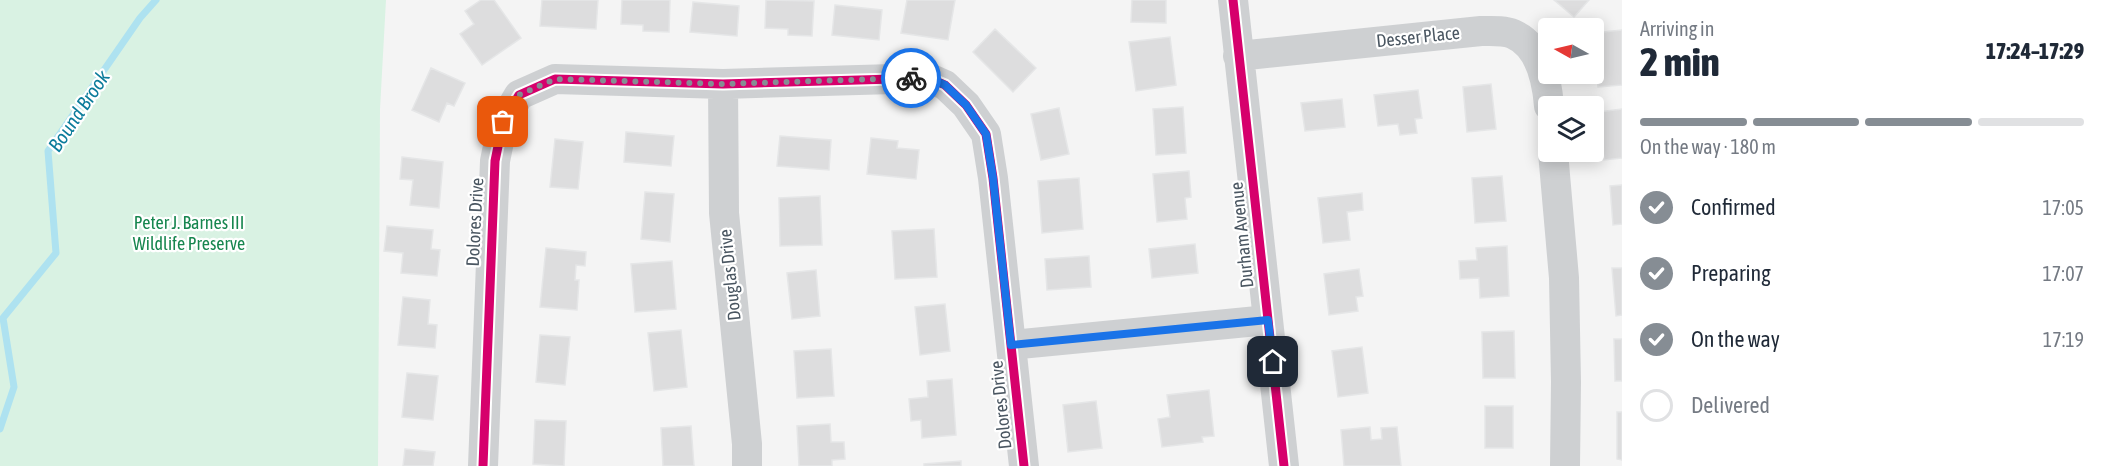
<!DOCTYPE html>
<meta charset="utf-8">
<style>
:root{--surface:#fff;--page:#f6f6f7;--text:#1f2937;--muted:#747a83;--line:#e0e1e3;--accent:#868d94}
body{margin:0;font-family:"Asap Condensed",sans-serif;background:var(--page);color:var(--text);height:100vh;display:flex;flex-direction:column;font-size:22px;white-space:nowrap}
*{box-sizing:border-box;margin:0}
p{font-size:20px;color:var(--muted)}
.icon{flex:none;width:33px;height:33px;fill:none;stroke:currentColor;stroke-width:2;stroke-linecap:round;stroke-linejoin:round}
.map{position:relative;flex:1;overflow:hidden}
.sheet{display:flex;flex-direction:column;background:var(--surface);width:480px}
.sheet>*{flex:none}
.needle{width:39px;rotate:278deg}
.controls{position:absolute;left:1538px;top:18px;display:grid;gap:12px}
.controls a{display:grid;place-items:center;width:66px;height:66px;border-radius:6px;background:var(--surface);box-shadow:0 3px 15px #0003;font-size:30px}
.pin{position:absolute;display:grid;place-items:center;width:51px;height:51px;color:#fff;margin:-26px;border-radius:12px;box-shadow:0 3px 9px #0006}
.courier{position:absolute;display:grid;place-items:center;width:60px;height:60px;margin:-30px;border:4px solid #1a73e8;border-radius:50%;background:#fff;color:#222;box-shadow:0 2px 8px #0007}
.headline em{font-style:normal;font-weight:800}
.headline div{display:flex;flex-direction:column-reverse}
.headline{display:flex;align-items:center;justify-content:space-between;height:102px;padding:0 18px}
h1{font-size:39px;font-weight:800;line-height:45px}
.bar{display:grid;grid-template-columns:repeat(4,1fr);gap:9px 6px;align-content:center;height:72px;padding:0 18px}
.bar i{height:8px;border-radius:4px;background:var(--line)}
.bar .active{background:var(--accent)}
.bar p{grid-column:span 4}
ol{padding:0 18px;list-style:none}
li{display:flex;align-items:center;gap:18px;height:66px}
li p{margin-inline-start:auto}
li .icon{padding:6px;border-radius:50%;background:var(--accent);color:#fff;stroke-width:4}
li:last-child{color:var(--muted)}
li i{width:33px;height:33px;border:3px solid var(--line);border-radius:50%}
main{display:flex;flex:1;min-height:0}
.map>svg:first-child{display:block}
</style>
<main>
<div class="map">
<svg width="1622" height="466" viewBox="0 0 1622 466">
<rect width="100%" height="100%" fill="#f4f4f4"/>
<path fill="#d9f2e3" d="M0,0H386L380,109L378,466H0Z"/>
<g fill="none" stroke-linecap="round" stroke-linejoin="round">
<path stroke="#aee2f0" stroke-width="7" d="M0,429L14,387L3,318L56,253L48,151L140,18L156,0"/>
</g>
<path fill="#ddddde" stroke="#e5e6e7" stroke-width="1.5" d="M481,0H494L521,38L482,65L460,34L474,24L465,11Z
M542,0H598L596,29L540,26Z
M622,0H670L669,32L643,31V25L621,24Z
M766,0L814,1L812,36L788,35V29L765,28Z
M907,0H955L948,40L901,33Z
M1132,0H1166V23L1131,22Z
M1554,0H1589L1574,17Z
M693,2L739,6L737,36L690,32Z
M835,5L882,10L879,40L832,35Z
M995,29L1036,68L1013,92L973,52Z
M1622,30V85L1598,87L1593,33Z
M1170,37L1176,85L1136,91L1129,42Z
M431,68L465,83L454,106L447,103L439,122L412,110Z
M1491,84L1496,129L1467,132L1463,87Z
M1418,90L1422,118L1415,119L1417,133L1400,135L1398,124L1378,126L1374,95Z
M1342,99L1345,127L1305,131L1301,103Z
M1183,107L1186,153L1156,155L1153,109Z
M1059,108L1069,154L1041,160L1031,114Z
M1622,109V158L1604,160L1599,112Z
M626,132L674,136L671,166L624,162Z
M780,136L831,140L829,170L777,166Z
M871,138L898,141L897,148L919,150L916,179L867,174Z
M555,139L583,142L578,189L550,187Z
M402,157L443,162L439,208L410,205L413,180L400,179Z
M1189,171L1191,197L1185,198L1187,219L1157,222L1153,174Z
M1502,176L1506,221L1475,223L1472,178Z
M1079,178L1083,229L1042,233L1038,181Z
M1622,185V224L1613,225L1610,186Z
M645,192L674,194L670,242L641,239Z
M1362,193L1363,210L1347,212L1350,240L1323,243L1318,198Z
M820,196L822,245L780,246L779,198Z
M387,226L433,230L431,249L440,250L437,276L401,273L403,253L384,251Z
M934,229L937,277L895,279L892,231Z
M1195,244L1198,273L1152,278L1149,249Z
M1507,246L1509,296L1480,298L1479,278L1460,279L1459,261L1477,260L1476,248Z
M546,248L586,252L585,266L576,265L575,280H579L577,310L540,307Z
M1089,256L1091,287L1047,290L1045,259Z
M672,261L676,309L635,312L631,264Z
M1612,268H1622V315L1616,316Z
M1359,269L1363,296L1356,297L1358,311L1329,315L1324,274Z
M816,270L820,316L792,319L787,273Z
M403,297L430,300L428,324L437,325L435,348L398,345Z
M945,304L950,351L920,355L915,307Z
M681,330L687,387L654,391L648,333Z
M1514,331L1515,378H1483L1482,332Z
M540,335L570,337L565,385L536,382Z
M1614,339H1622V381H1615Z
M1362,347L1368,393L1338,397L1332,351Z
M831,349L834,396L797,398L794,351Z
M407,373L438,376L433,420L402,417Z
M952,379L956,435L922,438L921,420L911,421L909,399L928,397L927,381Z
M1209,390L1214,436L1202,437L1203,442L1162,447L1158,419L1170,417L1167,395Z
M1096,401L1102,448L1068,452L1063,405Z
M1485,406H1513V448H1485Z
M1617,412H1622V460L1617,459Z
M535,420L566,421L564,466L533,464Z
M830,424L831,442H844L845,459L832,460V466H799L797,426Z
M691,426L694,466H663L661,428Z
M1370,427L1371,440L1382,439L1381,428L1397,427L1401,466H1344L1341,430Z
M405,449L435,452L433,466H403Z
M961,461V466H924V464Z"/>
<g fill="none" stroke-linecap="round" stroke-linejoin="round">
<path stroke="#ced0d2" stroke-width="30" d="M1233,0L1284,466
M1238,56L1481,31C1491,31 1504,30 1513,34C1541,46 1547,81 1549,106
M723,84L724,213L747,444V466
M1553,152L1564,278L1566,382L1565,466
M1011,345L1268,320
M483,466L495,161L503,122L519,95L555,79L723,84L929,78L945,85L966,105L986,134L993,178L1024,466"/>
<defs>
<path id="cycleway" d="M1233,0L1284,466
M483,466L495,161L503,122L519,95L555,79L723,84L929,78L945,85L966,105L986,134L993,178L1024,466"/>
</defs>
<use href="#cycleway" stroke="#fff" stroke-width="13"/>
<use href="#cycleway" stroke="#d6006c" stroke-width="9"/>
</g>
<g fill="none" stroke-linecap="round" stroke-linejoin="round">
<path stroke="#868d94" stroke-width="6" stroke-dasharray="0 10.8" d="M503,122L519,95L555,79L723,84L911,78"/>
<path stroke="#1a73e8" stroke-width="8" d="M911,78H929L945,85L966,105L986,134L993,178L1011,345L1268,320L1273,362"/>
</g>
<g text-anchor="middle" stroke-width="4.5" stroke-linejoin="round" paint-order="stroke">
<g font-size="18" fill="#4a5661" stroke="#fff">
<text transform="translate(1418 37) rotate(-6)" y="6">Desser Place</text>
<text transform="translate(475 222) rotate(-87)" y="6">Dolores Drive</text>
<text transform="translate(1242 235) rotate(-96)" y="6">Durham Avenue</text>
<text transform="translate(730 275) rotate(-96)" y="6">Douglas Drive</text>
<text transform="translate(1001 405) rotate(-96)" y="6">Dolores Drive</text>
</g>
<g font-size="18" fill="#17864f" stroke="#fff">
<text x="189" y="229">Peter J. Barnes III<tspan x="189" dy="21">Wildlife Preserve</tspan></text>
</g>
<g font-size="20" font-style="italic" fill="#0c7c9b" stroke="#fff">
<text transform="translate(79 111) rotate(-56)" y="7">Bound Brook</text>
</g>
</g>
</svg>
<div class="controls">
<a><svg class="needle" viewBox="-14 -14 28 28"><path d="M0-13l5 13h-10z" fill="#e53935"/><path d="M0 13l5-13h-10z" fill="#747a83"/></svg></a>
<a><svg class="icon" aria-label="layers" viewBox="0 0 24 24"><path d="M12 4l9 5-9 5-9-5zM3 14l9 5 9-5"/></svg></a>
</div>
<div class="pin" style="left:503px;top:122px;background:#ea580c"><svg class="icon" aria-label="bag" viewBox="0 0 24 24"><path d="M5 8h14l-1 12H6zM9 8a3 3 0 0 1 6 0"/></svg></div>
<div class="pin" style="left:1273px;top:362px;background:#1f2937"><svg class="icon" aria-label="home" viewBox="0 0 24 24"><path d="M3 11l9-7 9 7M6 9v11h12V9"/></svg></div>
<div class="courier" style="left:911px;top:78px"><svg class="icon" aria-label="bike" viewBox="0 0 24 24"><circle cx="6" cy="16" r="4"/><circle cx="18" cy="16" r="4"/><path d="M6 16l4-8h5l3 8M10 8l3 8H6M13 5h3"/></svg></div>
</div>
<section class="sheet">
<div class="headline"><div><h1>2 min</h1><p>Arriving in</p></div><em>17:24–17:29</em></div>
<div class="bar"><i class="active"></i><i class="active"></i><i class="active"></i><i></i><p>On the way · 180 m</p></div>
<ol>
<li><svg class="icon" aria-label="check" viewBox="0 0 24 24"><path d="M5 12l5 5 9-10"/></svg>Confirmed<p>17:05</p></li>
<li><svg class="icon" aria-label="check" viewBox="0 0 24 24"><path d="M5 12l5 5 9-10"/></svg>Preparing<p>17:07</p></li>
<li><svg class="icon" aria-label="check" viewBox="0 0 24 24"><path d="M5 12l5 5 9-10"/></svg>On the way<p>17:19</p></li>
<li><i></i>Delivered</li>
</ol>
</section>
</main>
